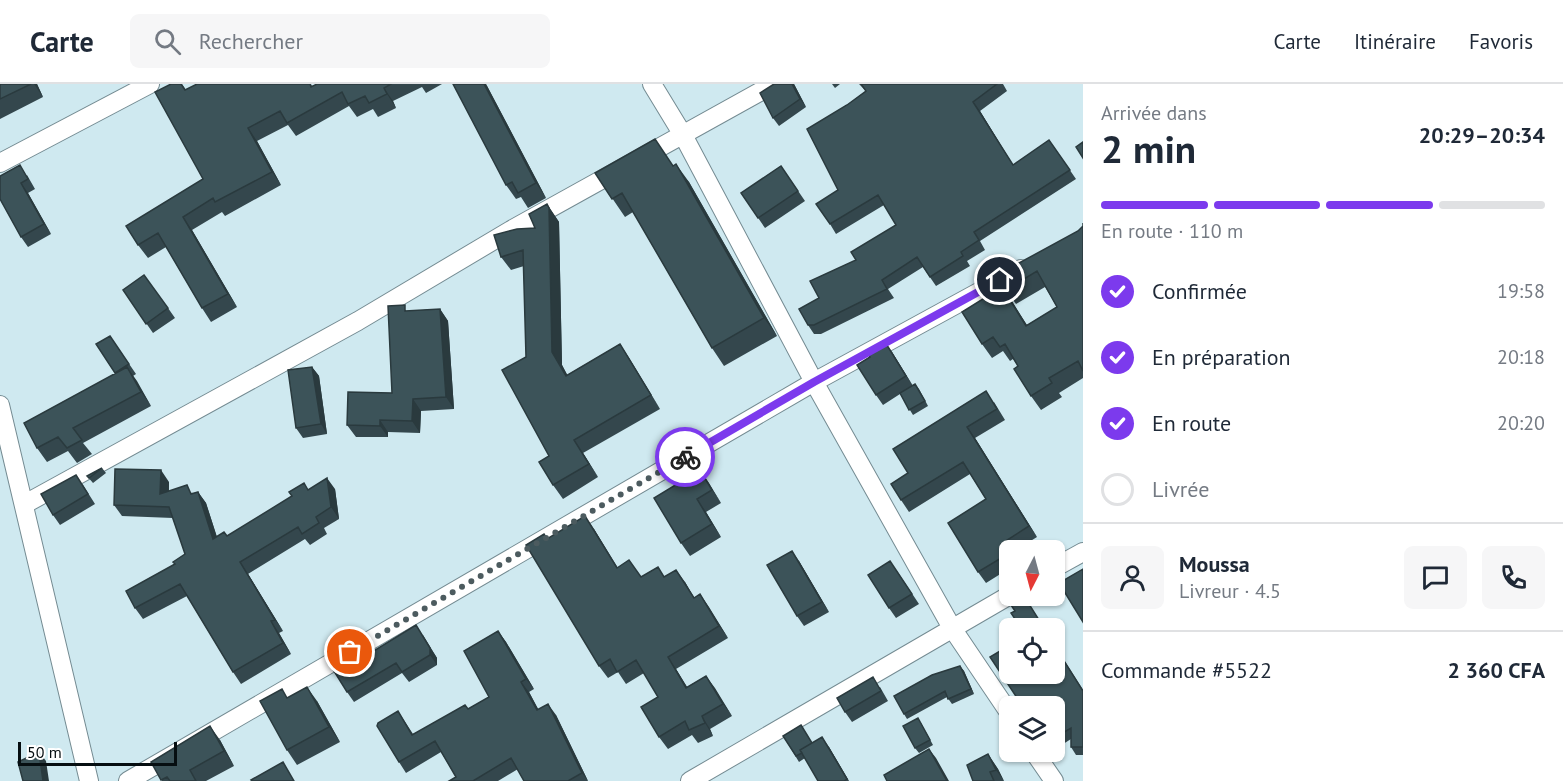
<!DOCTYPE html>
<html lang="fr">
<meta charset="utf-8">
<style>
:root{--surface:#fff;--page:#f6f6f7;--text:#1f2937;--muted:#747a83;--line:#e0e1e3;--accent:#7c3aed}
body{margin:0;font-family:"PT Sans",sans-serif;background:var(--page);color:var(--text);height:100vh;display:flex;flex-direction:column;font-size:22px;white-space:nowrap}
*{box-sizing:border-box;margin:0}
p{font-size:20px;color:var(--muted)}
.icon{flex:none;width:33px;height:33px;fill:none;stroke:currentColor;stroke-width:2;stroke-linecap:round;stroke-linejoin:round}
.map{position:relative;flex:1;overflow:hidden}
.details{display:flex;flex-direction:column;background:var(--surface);width:480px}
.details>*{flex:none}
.needle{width:39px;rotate:186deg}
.fabs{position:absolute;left:999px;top:456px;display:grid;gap:12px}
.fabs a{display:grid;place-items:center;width:66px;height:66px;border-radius:9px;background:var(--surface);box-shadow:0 2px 4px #0004;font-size:30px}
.scale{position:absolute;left:18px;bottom:15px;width:159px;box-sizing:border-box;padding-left:6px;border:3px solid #060e11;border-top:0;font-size:16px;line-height:21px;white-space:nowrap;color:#060e11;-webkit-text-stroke:4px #fff;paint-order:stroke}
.pin{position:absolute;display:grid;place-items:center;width:51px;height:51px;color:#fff;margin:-26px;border:3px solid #fff;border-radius:50%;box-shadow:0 2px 6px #0007}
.courier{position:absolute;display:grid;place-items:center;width:60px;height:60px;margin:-30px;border:4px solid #7c3aed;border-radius:50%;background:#fff;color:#222;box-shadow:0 2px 8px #0007}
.head em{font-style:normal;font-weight:700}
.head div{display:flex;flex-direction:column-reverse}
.head{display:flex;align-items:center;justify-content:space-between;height:102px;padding:0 18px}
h1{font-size:39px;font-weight:700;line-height:45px}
.bar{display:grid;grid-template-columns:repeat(4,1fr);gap:9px 6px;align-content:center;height:72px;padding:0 18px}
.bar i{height:8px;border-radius:4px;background:var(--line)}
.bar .selected{background:var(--accent)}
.bar p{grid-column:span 4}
.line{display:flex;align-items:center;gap:15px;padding:0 18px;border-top:2px solid var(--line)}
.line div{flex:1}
.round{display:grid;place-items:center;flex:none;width:63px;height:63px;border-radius:9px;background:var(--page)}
ol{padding:0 18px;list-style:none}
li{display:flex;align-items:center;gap:18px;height:66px}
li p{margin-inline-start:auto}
li .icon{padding:6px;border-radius:50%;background:var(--accent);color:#fff;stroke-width:4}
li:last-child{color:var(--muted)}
li i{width:33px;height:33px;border:3px solid var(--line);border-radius:50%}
header{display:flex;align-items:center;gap:36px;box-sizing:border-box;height:84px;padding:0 30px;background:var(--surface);border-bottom:2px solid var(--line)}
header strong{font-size:28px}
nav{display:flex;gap:33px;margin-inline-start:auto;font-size:21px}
.search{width:420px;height:54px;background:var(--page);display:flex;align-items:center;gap:15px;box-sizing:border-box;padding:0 21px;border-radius:9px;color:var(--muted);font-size:22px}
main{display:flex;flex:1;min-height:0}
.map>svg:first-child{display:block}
</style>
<header>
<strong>Carte</strong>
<div class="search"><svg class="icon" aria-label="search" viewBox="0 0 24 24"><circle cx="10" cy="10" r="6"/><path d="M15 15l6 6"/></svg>Rechercher</div>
<nav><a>Carte</a><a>Itinéraire</a><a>Favoris</a></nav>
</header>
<main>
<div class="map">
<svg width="1083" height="697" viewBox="0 0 1083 697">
<rect width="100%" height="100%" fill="#cfe9f0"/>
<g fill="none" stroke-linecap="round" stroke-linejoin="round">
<defs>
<path id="minor" d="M652,0L683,51L814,298L952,544L1010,630
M0,79L150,0
M0,321L89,697
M25,420L358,237L511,146L774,0
M1054,484L1083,468
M1034,668L1054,697
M128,697L814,298L1021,185
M690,697L1010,511"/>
</defs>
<use href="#minor" stroke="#748b92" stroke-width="20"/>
<use href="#minor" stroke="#fff" stroke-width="18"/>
</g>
<path fill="#34474d" d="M0,0H37L43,13L0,35Z
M171,0H182L186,6L197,0H311L312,2L317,0H442L426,9L422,3L393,17L396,24L378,33L373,25L357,33L349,22L296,52L288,41L257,57L281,101L225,132L222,128L192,146L237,223L211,238L202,224L166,163L148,174L138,161L203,95Z
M486,0L546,114L528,124L521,113L516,115L506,101Z
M774,0H794L806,23L779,42L773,34Z
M832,0H840L835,4Z
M859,0H1003L1007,7L980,27L1013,81L1049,56L1076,95L980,157L985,166L967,177L970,182L936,202L923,183L888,205L894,214L821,250H814L808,241L819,214L856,176L896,141L884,121L836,150L830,140L838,106L847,21L866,7Z
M673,82L689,98L777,252L724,282L712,264L633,128L625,133L595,89Z
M781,82L805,117L765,144L741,109Z
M27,91L35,105L28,109L51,150L28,163L21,153L0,115Z
M547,120L559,138L562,281L567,291L620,260L629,274L660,325L583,369L598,393L563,415L553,401L549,372L526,273L524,182L511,186L501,173L535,144Z
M1083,139V294L1059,309L1062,313L1041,326L1031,312L1018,282L1013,275L1010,277L1003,267L992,274L982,260L1002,203L1027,241L1057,223L1045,203L1016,220L1006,206L1078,147L1083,142Z
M123,206L168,224L175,234L153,249Z
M440,225L448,237L454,325L421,327L420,349L388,348V353H356L347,341L392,309L409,227Z
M110,252L136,290L133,292L151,322L83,359L92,370L77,379L68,367L47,378L37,364L115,290Z
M892,268L913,302L915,300L919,305L928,322L913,331L900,310L883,321L876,311L870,273Z
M312,283L319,292L327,350L303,354L296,344Z
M994,318L1005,336L975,354L1037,453L1016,466H1010V484L986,499L978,488L986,415L970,390L909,428L901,416L908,389Z
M102,384L106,389L93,399L87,392Z
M700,386L721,419L706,428L721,453L690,472L681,459Z
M169,398V407L194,409L198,408L206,419L217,453L227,452L309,405H335L339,435L324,444L327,450L310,461L305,455L248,490L283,547L279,549L291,570L241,600L233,588L187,512L143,535L135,524L175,480L185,470L173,434L122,432L114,421Z
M83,401L95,420L60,441L53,431Z
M594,445L618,484L641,493L658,483L664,493L685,498L694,514L700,510L728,554L676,585L687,603L706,592L732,632L710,645L713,652L698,659L692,651L668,665L659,653L658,613L644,589L626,600L618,588L608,594L599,582L548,455Z
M799,477L829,528L804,542L797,532Z
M897,487L919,520L896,534L889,524Z
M498,547L506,558L534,605L529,608L538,625L556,631L588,697H524L518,685L498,697H449L456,693L441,668L406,689L399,678L398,627L413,650L468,625L489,613Z
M423,551L437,574V581L409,598L402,589L354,618L347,608L365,573Z
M1054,560L1083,606V671H1076L1071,663V655L1060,662L1054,655V622H1023L990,573L1054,590Z
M960,582L964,587L974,610L952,620L947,613L907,635L904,630Z
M880,603L888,617L852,638L845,628Z
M317,617L340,658L297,681L287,666Z
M921,639L933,661L919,669L915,664Z
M783,652L829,663L849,697H818L805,674L799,678Z
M220,656L234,682L206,697H162L151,678Z
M988,670L998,685L1004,697H973Z"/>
<path fill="#2a3a3e" d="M34,0H37L43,13Z
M484,0H486L546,114L536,99Z
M792,0H794L806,23L800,15Z
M384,4L393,17L396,24L387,10Z
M973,18L980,27L1019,91L1013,81Z
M248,44L257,57L281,101L272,88Z
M676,80L689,98L777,252L764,234Z
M21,99L28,109L51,150L44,140Z
M547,120L559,138L562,281L575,305L566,292L552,268Z
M183,133L192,146L237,223L228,210Z
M1002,203L1012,217L1036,256L1026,242Z
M440,225L448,237L454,325L446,313Z
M885,258L892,268L913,302L906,292Z
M620,260L629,274L660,325L651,311Z
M127,283L137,297L151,322L141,308Z
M312,283L319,292L327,350L321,340Z
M413,315L421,327L420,349L412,337Z
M380,336L388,348V353L380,342Z
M967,343L975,354L1037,453L1029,442Z
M574,356L583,369L598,393L589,380Z
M161,386L169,398L168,421L160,410Z
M700,386L709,399L721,419L712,406Z
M327,394L335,405L339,435L331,423Z
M198,408L206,419L221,466L213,455Z
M697,415L706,428L721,453L712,440Z
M585,432L594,445L625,497Z
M792,467L799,477L829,528L822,518Z
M240,478L248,490L283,547L275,536Z
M676,486L685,498L702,527L694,514Z
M700,510L709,523L728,554L719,542Z
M271,537L279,549L291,570L283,559Z
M416,541L437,574V581L430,571Z
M498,547L506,558L534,605L526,595Z
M668,573L676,585L695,616L686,604Z
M960,582L964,587L974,610L971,605Z
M706,592L715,604L732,632L723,620Z
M521,598L529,608L544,636L537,626Z
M307,603L317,617L340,658L329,643Z
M548,620L556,631L588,697L582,689Z
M702,632L710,645L713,652L705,639Z
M210,642L220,656L234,682L224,667Z
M822,653L829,663L849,697L847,695Z
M929,665L936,674L949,697H947Z
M39,668L46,677L49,697H43Z
M988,670L998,685L1004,697L996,686Z"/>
<path fill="#3c5359" stroke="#2a3a3e" stroke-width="1.5" d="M0,0H31L0,15Z
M171,0H181L185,6L197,0H310L311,3L317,0H391L384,4L387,10L369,19L365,12L348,20L342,8L287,39L280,27L248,44L272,88L215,118L213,114L183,133L228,210L202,224L158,149L138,161L126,142L203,95L155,8Z
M453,0H484L536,99L518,109L512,98L506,101Z
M774,0H792L800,15L773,34L760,9Z
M861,0H997L973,18L1013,81L1049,56L1070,86L974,148L979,156L961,168L963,172L930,193L917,173L882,196L887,205L814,241H808L799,225L819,214L810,197L856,176L851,168L896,141L878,111L830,140L816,120L838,106L807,45L847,21L866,7Z
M655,55L673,82L676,80L764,234L712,264L622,109L612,115L595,89Z
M1083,58V74L1076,63Z
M20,81L28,95L21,99L44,140L21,153L0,115V92Z
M781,82L798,107L758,134L741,109Z
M547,120L549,124L552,268L566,292L620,260L651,311L574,356L589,380L553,401L539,378L549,372L502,286L526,273L523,166L501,173L494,151L517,145L535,144L529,130Z
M1083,139V287L1078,277L1049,294L1052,299L1031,312L1014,285L1018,282L1005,260L1000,263L993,253L982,260L962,228L1002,203L1026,242L1057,223L1037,187L1006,206L997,191L1078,147L1083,142Z
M144,191L168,224L146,240L123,206Z
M405,221V227L440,225L446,313L413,315L412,337L380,336V342L347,341L348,308L392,309L388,222Z
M110,252L129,280L115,289L96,260Z
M885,258L906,292L876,311L857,281L870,273L867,268Z
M127,283L141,308L73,344L82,356L67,364L58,353L37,364L24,339Z
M312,283L321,340L296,344L288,286Z
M915,300L925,317L909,326L900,309Z
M986,307L997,325L967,343L1029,442L1001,460L1008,470L978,488L948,439L986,415L963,378L901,416L891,400L908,389L893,365Z
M102,384L89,394L87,392Z
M115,385L161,386L160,410L187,401L191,410L198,408L213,455L224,448L227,452L292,412L289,408L304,399L308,406L327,394L331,423L316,433L319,439L302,450L298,443L240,478L275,536L271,537L283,559L233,588L180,500L135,524L126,507L175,480L173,478L185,470L169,423L114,421Z
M700,386L712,406L697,415L712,440L681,459L654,414Z
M76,391L88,410L53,431L41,410Z
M585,432L617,484L629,476L641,493L658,483L664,493L676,486L694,514L700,510L719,542L668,573L686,604L706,592L723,620L702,632L705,639L689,646L685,637L659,653L641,623L658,613L636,576L617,588L610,575L599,582L526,461L544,450L547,455Z
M792,467L822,518L797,532L767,481Z
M890,477L912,510L889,524L868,491Z
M1083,485V538L1059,499Z
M1020,512H1024L1044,544H1021L1011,529L1015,527L1009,518Z
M416,541L430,564V571L402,588L396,579L347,608L329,579L358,562L364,573Z
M498,547L526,595L521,598L537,626L548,620L582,689L568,697H524L511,674L473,697H449L456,693L435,657L399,678L377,642L378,639L398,627L412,651L465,621L468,625L489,613L464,567Z
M1010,561V590H1054V561L1083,607V663H1071V644L1054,654V622H1034L1029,614L1021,620L990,573Z
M960,582L971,605L948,615L945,607L904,630L894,612L932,591Z
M873,593L881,607L845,628L837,614Z
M307,603L329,643L287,666L260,617L282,605L287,614Z
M918,634L930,656L915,664L903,642Z
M801,641L812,659L800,666L802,669L796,672L783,652Z
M210,642L224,667L190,686L196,697H170L167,693L161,696L151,678Z
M822,653L847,695L844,697H818L800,666Z
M929,665L947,697H887L884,691Z
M39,668L43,697H23L18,678Z
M988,670L996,686L990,688L994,697H973L967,681Z
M283,678L294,697H252L251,696Z"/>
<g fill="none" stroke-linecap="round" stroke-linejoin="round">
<path stroke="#4c5b5f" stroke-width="6" stroke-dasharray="0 10.8" d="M350,568L685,373"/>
<path stroke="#7c3aed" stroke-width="8" d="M685,373L814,298L1000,196"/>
</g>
</svg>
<div class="fabs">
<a><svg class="needle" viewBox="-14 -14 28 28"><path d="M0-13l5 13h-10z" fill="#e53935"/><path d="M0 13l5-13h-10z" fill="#747a83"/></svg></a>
<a><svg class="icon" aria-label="locate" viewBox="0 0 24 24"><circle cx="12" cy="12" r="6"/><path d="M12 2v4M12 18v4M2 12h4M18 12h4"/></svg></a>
<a><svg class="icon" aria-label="layers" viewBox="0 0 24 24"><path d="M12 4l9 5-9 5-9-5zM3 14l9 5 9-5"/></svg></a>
</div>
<div class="scale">50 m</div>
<div class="pin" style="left:350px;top:568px;background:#ea580c"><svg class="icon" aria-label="bag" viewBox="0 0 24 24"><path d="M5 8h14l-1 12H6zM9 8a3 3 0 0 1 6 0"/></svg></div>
<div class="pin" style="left:1000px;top:196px;background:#1f2937"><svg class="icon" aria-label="home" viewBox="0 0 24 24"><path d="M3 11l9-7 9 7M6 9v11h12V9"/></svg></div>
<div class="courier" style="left:685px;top:373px"><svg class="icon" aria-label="bike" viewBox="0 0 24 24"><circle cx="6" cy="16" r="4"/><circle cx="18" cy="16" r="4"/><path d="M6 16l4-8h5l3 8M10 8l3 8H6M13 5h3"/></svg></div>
</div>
<section class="details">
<div class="head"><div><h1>2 min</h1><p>Arrivée dans</p></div><em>20:29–20:34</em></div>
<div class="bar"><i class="selected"></i><i class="selected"></i><i class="selected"></i><i></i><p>En route · 110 m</p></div>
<ol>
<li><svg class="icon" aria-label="check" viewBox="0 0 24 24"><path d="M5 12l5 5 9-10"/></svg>Confirmée<p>19:58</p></li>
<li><svg class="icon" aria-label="check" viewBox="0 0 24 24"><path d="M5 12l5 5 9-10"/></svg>En préparation<p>20:18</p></li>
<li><svg class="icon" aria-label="check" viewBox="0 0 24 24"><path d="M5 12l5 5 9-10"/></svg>En route<p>20:20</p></li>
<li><i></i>Livrée</li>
</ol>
<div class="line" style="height:108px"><a class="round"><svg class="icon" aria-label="person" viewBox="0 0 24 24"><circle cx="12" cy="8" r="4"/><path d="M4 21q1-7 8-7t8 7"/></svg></a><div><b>Moussa</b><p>Livreur · 4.5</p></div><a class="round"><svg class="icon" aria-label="chat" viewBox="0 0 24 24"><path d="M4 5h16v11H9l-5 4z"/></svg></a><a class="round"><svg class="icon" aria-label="phone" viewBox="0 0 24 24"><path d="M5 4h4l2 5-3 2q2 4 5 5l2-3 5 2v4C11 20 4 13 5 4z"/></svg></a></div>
<div class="line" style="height:78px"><div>Commande #5522</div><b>2 360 CFA</b></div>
</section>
</main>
